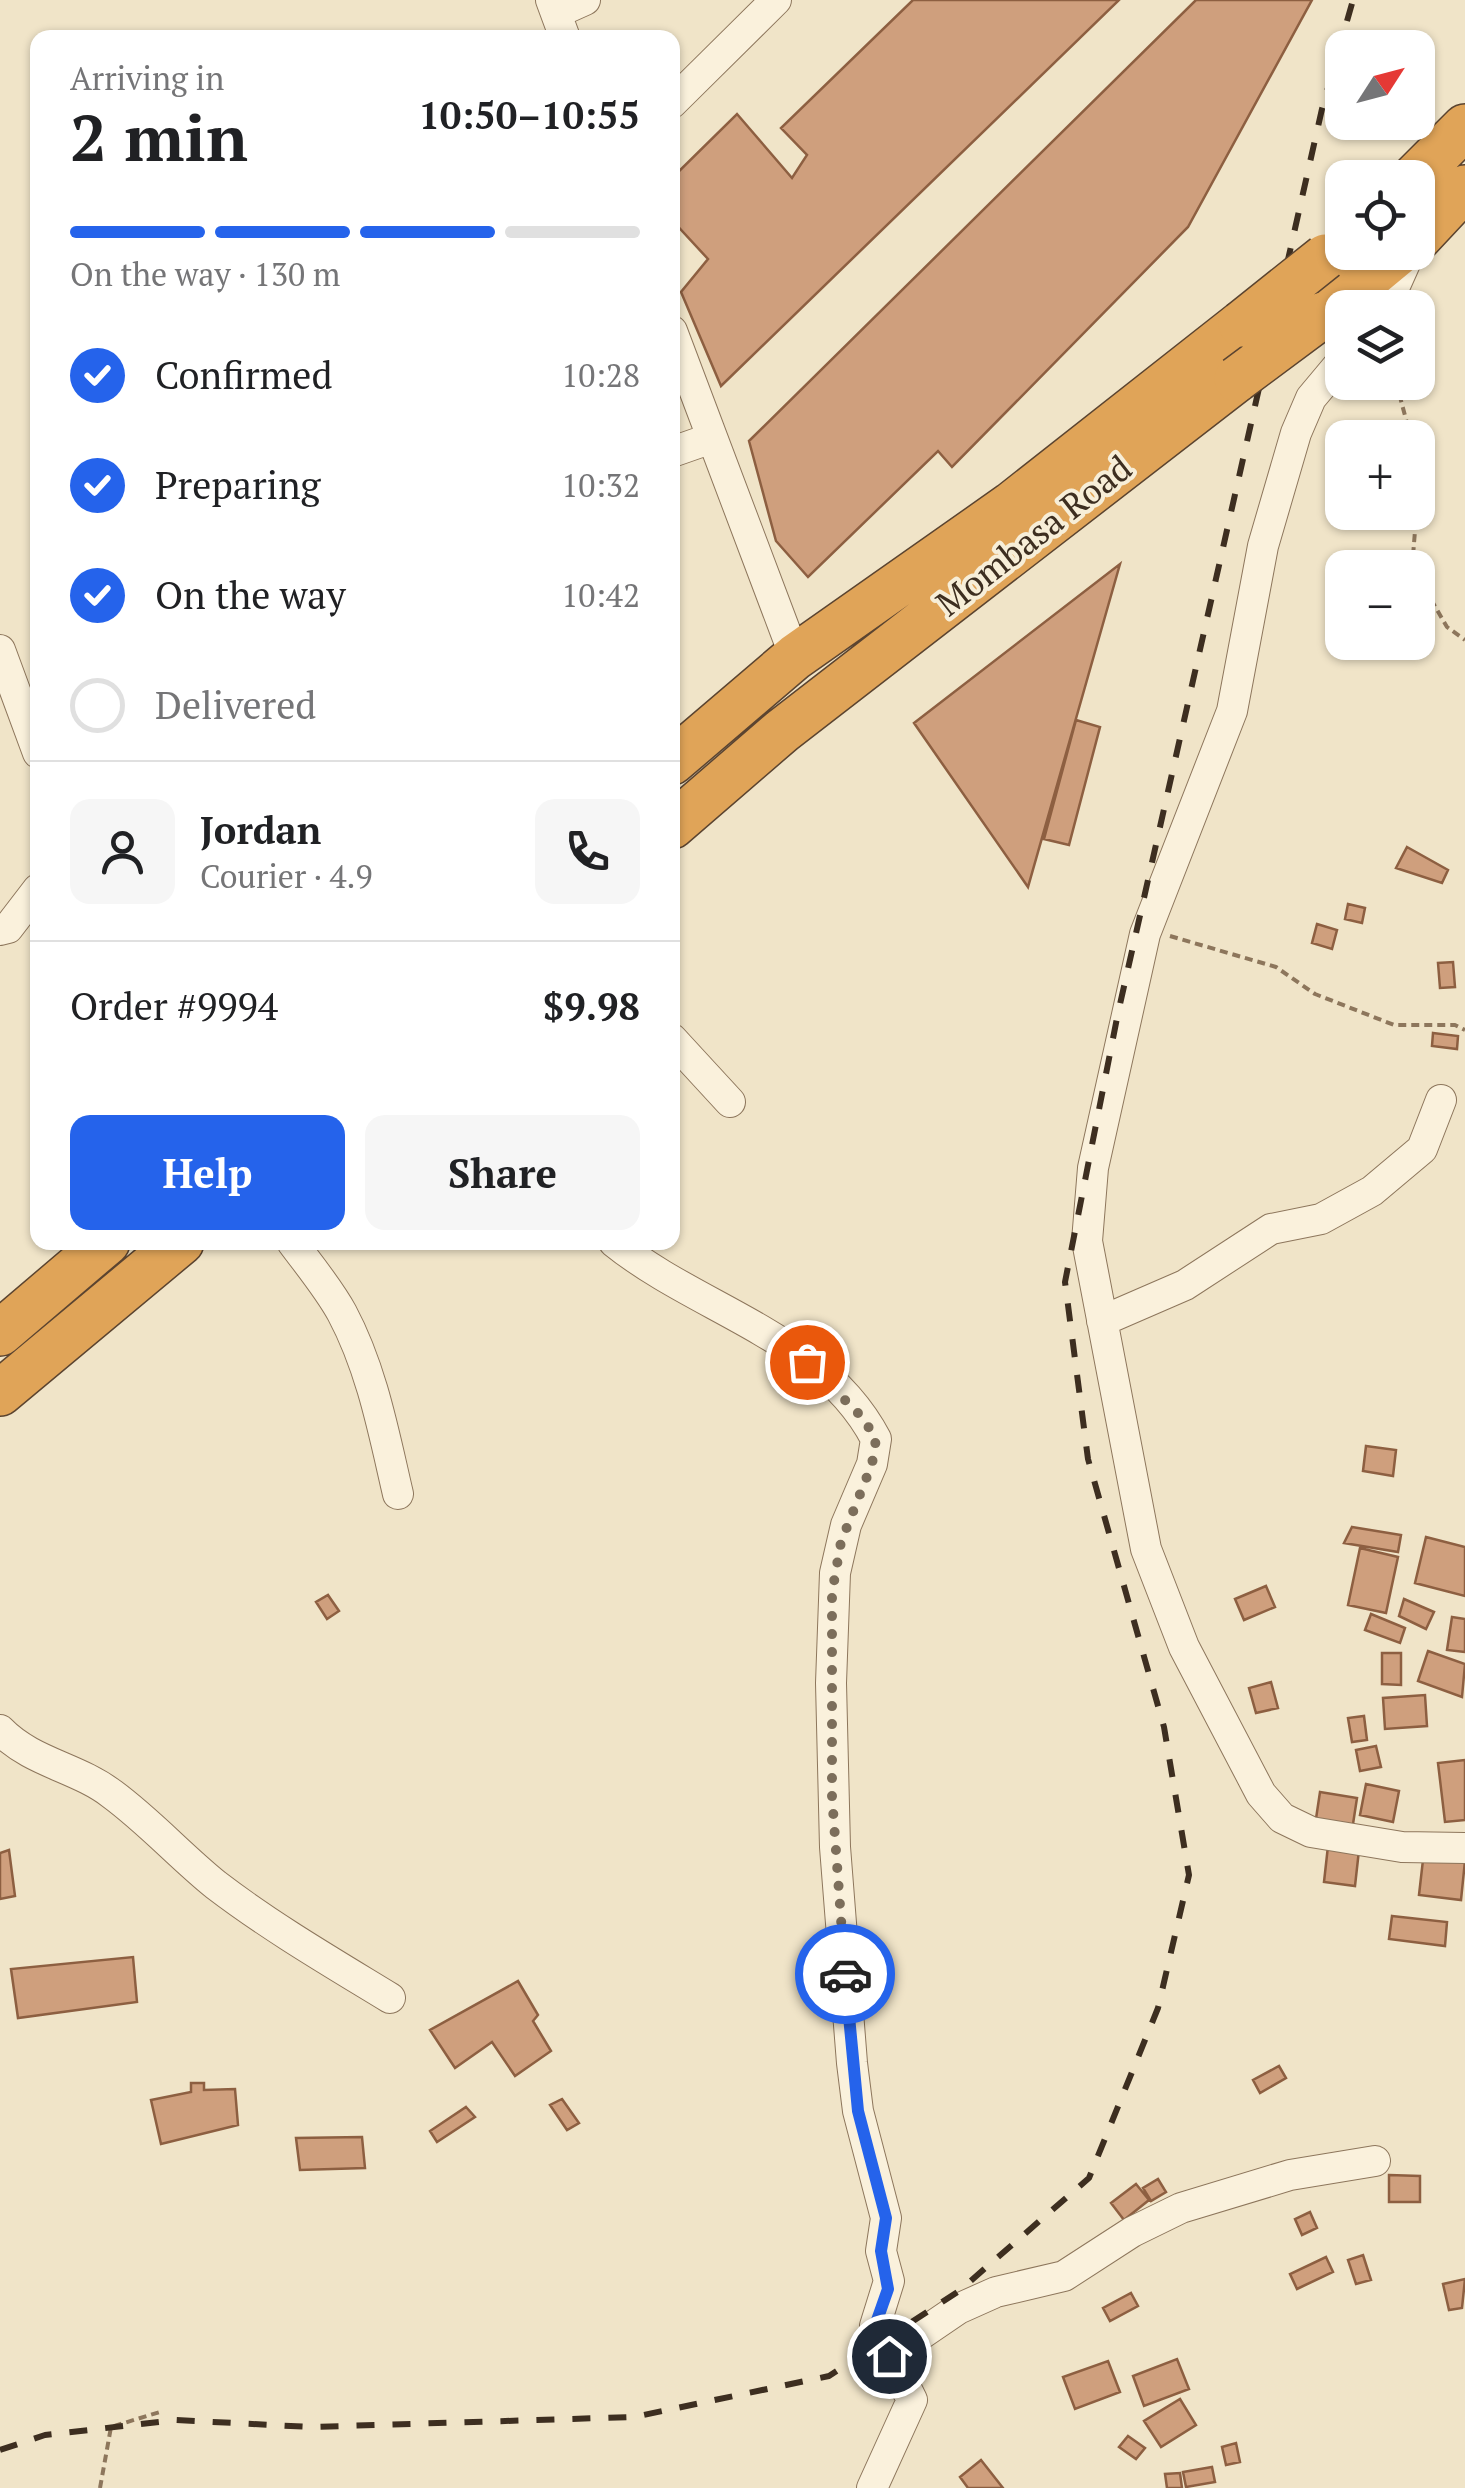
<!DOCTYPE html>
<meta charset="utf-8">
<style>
:root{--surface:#fff;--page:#f6f6f6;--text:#202124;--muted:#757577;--line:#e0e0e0;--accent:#2563eb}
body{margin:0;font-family:"PT Serif",serif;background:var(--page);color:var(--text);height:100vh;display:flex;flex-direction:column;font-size:38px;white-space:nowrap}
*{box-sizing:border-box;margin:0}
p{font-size:32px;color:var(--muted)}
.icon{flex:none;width:55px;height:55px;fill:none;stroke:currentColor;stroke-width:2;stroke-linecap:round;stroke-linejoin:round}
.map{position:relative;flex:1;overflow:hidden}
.side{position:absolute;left:30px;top:30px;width:650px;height:1220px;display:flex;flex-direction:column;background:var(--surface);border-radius:20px;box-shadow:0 2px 8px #0004}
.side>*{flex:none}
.needle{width:65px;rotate:54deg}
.buttons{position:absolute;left:1325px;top:30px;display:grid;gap:20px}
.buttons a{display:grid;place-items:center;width:110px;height:110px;border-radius:20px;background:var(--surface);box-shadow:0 2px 8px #0004;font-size:50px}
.pin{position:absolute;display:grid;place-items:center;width:85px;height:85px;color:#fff;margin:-42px;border:5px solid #fff;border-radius:50%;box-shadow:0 2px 10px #0007}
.courier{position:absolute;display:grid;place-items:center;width:100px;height:100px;margin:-50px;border:8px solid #2563eb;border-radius:50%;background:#fff;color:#222;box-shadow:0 2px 12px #0007}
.overview em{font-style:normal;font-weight:600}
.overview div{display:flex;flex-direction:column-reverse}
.overview{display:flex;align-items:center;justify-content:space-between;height:170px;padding:0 40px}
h1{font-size:65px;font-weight:600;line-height:75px}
.bar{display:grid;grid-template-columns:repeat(4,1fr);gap:15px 10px;align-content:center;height:120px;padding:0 40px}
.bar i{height:12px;border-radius:8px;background:var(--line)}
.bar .selected{background:var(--accent)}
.bar p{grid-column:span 4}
.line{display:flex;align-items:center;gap:25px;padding:0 40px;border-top:2px solid var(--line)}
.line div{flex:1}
.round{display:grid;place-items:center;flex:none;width:105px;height:105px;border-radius:20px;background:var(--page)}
ol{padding:0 40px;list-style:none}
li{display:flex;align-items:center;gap:30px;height:110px}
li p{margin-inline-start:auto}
li .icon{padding:10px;border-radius:50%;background:var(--accent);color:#fff;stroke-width:4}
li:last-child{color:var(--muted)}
li i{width:55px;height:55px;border:5px solid var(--line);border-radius:50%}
.cta{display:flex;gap:20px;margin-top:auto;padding:20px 40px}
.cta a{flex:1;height:115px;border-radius:20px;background:var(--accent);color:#fff;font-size:40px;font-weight:600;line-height:115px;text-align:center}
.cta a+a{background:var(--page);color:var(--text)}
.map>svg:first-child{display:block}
</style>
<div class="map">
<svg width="1465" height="2488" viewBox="0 0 1465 2488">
<rect width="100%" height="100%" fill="#f0e4c8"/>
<path fill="#cf9f7d" stroke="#8d5f41" stroke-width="2.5" d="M913,0H1119L721,386L681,292L708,259L672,220V178L737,114L792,178L807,155L781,128Z
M1196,0H1312L1188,227L952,467L938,451L808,577L776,541L749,441Z
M1120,564L1028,887L914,723Z
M1076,720L1100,727L1069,845L1044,839Z
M1407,847L1448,870L1442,883L1396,868Z
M1348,904L1365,908L1362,923L1345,919Z
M1317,924L1337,930L1332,949L1312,943Z
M1453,962L1455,987L1440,988L1438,963Z
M1433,1033L1458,1036L1457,1049L1432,1046Z
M1366,1446L1396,1450L1393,1476L1363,1471Z
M1352,1527L1401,1535L1398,1552L1344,1543Z
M1426,1537L1465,1547V1596L1415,1583Z
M1360,1548L1398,1557L1386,1613L1348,1605Z
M1266,1586L1275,1607L1244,1620L1235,1599Z
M328,1595L339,1611L327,1619L316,1602Z
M1404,1599L1434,1612L1426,1629L1399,1616Z
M1371,1614L1405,1628L1400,1643L1365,1630Z
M1452,1617L1465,1619V1652L1447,1650Z
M1428,1651L1465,1664L1462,1697L1418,1681Z
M1382,1653H1401V1685L1382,1684Z
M1271,1682L1278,1708L1256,1713L1249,1688Z
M1425,1695L1427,1726L1385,1729L1383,1698Z
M1364,1716L1367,1740L1352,1742L1348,1718Z
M1376,1746L1381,1767L1360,1771L1356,1750Z
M1465,1760V1820L1445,1822L1438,1763Z
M1366,1784L1399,1791L1393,1822L1360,1815Z
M1320,1792L1357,1798L1351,1837L1314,1832Z
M1328,1846L1359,1850L1355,1886L1324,1882Z
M9,1850L15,1896L0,1899V1853Z
M1424,1851L1465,1861L1461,1900L1419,1895Z
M1392,1916L1447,1922L1445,1946L1389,1939Z
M133,1957L137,2002L18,2018L11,1969Z
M518,1981L538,2015L533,2021L551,2051L515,2076L492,2042L455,2068L430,2030Z
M1279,2066L1286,2078L1260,2093L1253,2080Z
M191,2083H204V2090L235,2089L238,2125L161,2144L151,2100L191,2092Z
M562,2099L579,2123L567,2130L550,2105Z
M466,2107L475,2117L437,2142L430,2131Z
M362,2137L365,2168L300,2170L296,2138Z
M1389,2175L1420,2176V2202H1389Z
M1158,2179L1166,2192L1151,2201L1143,2188Z
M1136,2184L1149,2200L1124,2220L1111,2203Z
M1310,2212L1317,2228L1302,2235L1295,2219Z
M1363,2255L1371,2280L1356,2284L1348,2260Z
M1326,2257L1333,2272L1297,2289L1290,2274Z
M1465,2279L1462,2308L1449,2310L1443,2284Z
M1131,2293L1138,2306L1110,2321L1103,2308Z
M1177,2359L1189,2389L1144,2406L1133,2376Z
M1108,2361L1120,2392L1075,2409L1063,2377Z
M1180,2399L1196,2425L1161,2447L1144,2421Z
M1128,2436L1145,2448L1136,2459L1119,2447Z
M1236,2443L1240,2462L1226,2465L1222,2447Z
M981,2460L1003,2488H968L960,2477Z
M1212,2467L1215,2482L1186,2487L1183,2472Z
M1180,2473L1182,2488H1167L1165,2474Z"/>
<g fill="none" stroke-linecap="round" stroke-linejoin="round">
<defs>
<path id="minor" d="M551,0L565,38
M556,13L585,0
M672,103L776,0
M1385,308L1410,252
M672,331L795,657
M1342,361L1311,398L1296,433L1263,546L1232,711L1145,934L1093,1168L1087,1241L1146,1549L1184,1647L1261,1794L1282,1818L1311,1832L1402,1847L1465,1848
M672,452L712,438
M0,650L38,753
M0,930L8,928L38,889
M672,1039L730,1102
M292,1242C309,1265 329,1289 342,1313C372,1369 384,1434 398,1494
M614,1242C698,1310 823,1337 876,1439L872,1464L846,1525L835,1573L831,1683L835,1847L852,2063L858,2111L886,2218L881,2251L889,2281L875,2326L912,2400L872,2488
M1102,1321L1185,1285L1271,1229L1321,1219L1372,1191L1422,1149L1441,1100
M0,1730C32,1763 77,1767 112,1794C150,1822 180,1856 216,1885C271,1927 331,1962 390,1998
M889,2356L958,2309L996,2292L1064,2276L1132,2232L1181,2208L1290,2175L1375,2161"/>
<path id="highway" d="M1414,178L1465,127
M1418,238L1465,188
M1323,315L1399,252
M672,762L795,657L1011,505L1241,324
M672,826L782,731L1237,379
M0,1333L107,1242
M0,1393L181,1242"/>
</defs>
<use href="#minor" stroke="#8d765c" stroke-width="32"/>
<use href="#highway" stroke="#5b4430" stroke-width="48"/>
<path stroke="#8d765c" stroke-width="4" stroke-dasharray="8 5" stroke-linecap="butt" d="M1396,382L1411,438
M1412,568L1418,494
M1418,577L1447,627L1465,640
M1170,936L1276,967L1315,994L1394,1025H1455L1465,1030
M100,2488L111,2427L163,2411"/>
<use href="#minor" stroke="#faf1dc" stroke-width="30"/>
<use href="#highway" stroke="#e0a458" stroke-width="45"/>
<path stroke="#3d2e20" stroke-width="6" stroke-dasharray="18 18" stroke-linecap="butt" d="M0,2450L45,2435L176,2420L311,2427L634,2417L829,2376L959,2291L1089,2178L1158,2008L1189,1875L1164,1727L1088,1459L1065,1282L1118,1013L1322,109L1353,0"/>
<defs>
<path id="highway-bridge" d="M1241,324L1325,257
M1237,379L1323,315"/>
</defs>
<use href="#highway-bridge" stroke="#5b4430" stroke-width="48" stroke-linecap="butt"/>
<use href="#highway-bridge" stroke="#e0a458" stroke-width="45"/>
</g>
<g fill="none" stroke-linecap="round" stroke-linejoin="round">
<path stroke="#7c6e5b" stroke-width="10" stroke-dasharray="0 18" d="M807,1362L862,1417L876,1439L872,1464L841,1542L832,1593V1796L845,1974"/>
<path stroke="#2563eb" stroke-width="12" d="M845,1974L858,2111L886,2218L881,2251L888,2289L875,2326L889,2356"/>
</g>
<g text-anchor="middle" stroke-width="8" stroke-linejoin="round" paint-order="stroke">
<g font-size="35" fill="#3d2e20" stroke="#f7eed8">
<text transform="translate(1034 536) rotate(-38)" y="12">Mombasa Road</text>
</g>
</g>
</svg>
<div class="buttons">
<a><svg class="needle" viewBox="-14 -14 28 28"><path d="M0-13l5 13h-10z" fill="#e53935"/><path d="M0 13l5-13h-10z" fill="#757577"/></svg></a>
<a><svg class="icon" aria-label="locate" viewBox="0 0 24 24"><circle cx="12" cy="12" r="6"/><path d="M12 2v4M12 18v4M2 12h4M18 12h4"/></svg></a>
<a><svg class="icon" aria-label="layers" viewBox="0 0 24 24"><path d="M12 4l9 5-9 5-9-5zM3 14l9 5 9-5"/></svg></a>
<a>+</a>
<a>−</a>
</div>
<div class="pin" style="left:807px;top:1362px;background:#ea580c"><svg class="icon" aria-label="bag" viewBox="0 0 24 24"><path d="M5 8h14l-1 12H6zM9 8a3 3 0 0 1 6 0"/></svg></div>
<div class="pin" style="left:889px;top:2356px;background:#1f2937"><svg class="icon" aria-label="home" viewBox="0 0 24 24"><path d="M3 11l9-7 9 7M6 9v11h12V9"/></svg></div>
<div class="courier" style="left:845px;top:1974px"><svg class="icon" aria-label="car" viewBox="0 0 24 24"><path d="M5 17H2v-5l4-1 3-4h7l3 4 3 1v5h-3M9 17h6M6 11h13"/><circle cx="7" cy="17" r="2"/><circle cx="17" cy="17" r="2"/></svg></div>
<section class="side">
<div class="overview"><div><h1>2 min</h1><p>Arriving in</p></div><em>10:50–10:55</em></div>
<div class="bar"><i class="selected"></i><i class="selected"></i><i class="selected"></i><i></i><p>On the way · 130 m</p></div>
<ol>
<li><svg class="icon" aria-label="check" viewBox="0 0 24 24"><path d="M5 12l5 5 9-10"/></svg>Confirmed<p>10:28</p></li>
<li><svg class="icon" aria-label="check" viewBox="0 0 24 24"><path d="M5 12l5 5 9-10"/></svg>Preparing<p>10:32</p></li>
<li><svg class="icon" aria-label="check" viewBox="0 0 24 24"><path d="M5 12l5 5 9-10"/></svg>On the way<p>10:42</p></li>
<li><i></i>Delivered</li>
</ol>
<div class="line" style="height:180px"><a class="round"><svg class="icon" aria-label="person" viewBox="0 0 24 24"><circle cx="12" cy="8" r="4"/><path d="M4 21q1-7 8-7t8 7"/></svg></a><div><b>Jordan</b><p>Courier · 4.9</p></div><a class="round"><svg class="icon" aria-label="phone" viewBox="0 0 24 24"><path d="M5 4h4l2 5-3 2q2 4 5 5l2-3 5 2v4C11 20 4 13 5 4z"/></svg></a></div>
<div class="line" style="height:130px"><div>Order #9994</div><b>$9.98</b></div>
<div class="cta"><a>Help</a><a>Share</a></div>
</section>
</div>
